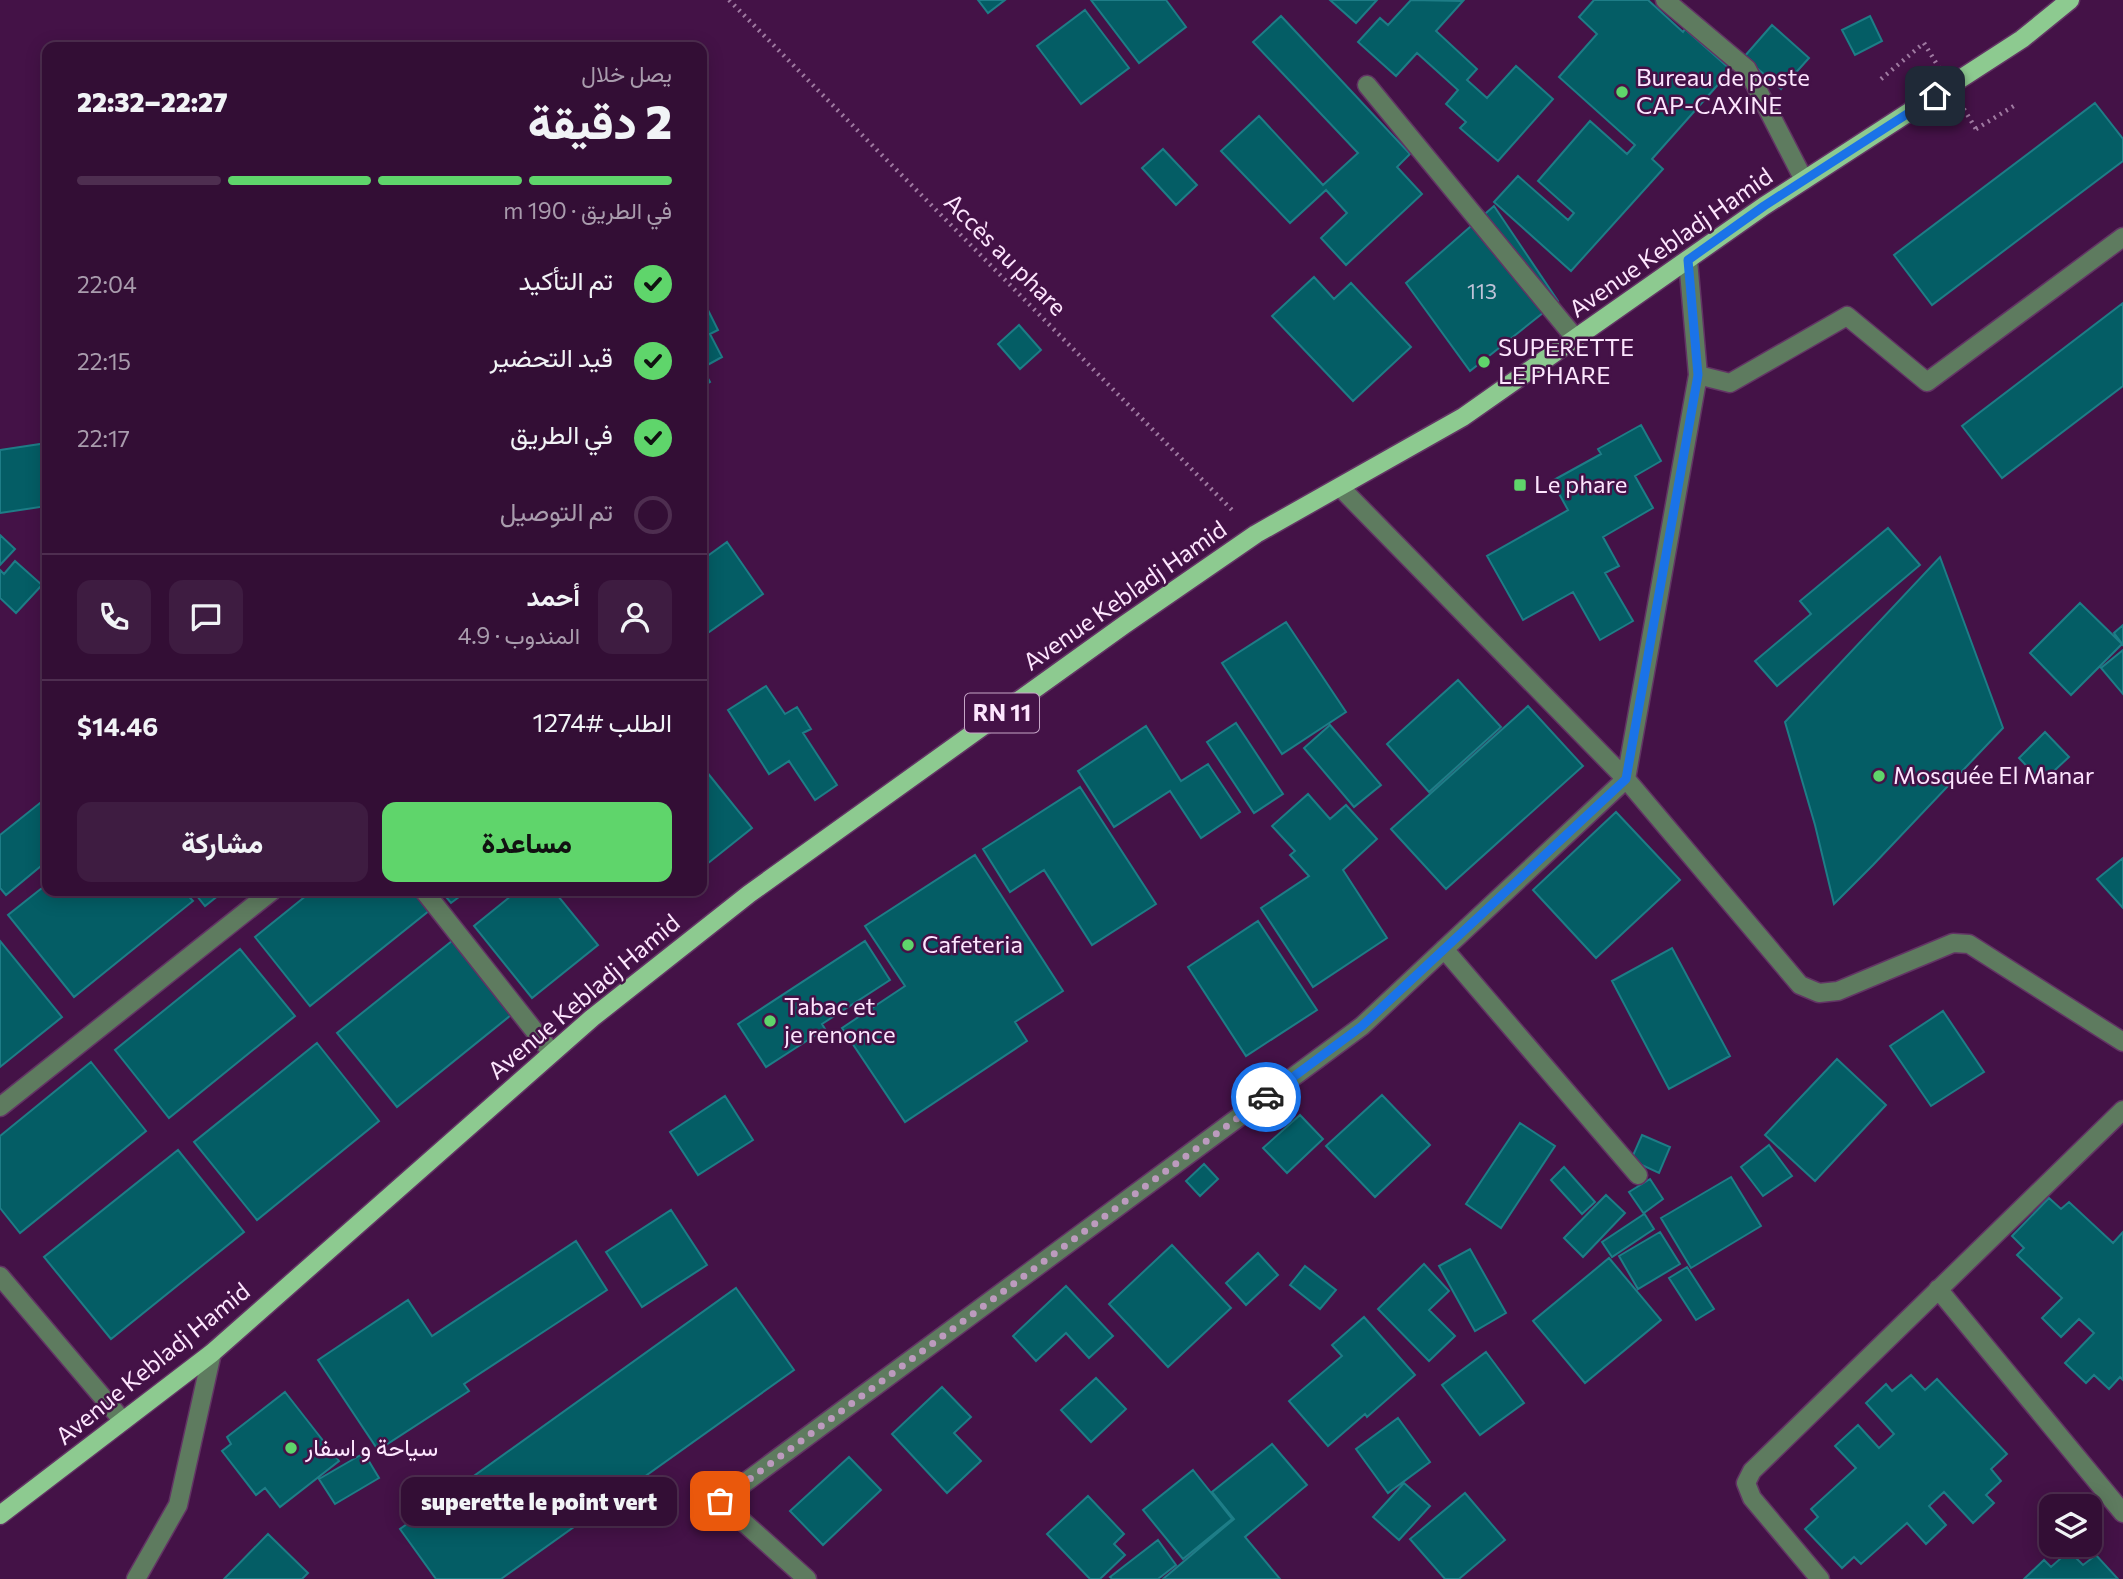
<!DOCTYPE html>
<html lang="ar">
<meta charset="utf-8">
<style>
:root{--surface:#330e35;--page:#3e1c41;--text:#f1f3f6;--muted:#a99cad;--line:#4e2e50;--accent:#5fd56b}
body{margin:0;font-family:Commissioner,Vazirmatn,sans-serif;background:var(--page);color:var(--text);direction:rtl;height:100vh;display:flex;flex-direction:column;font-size:26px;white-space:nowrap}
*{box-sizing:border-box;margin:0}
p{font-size:23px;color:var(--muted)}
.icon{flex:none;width:38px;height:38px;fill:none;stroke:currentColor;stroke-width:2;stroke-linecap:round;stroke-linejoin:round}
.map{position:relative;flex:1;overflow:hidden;direction:ltr}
.details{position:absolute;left:42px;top:42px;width:665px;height:854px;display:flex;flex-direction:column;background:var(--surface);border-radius:14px;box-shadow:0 4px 18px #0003,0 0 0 2px var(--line);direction:rtl}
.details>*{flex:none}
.buttons{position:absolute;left:2039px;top:1494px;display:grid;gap:14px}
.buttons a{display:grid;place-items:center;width:63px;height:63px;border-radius:14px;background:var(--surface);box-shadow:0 4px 18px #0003,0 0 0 2px var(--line);font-size:35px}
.pin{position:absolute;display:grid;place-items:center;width:60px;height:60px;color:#fff;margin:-30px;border-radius:14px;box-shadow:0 4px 10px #0006}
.courier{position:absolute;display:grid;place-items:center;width:70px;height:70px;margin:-35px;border:5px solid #1a73e8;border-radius:50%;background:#fff;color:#222;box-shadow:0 2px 9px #0007}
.bubble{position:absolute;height:49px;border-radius:14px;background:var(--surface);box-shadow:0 4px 18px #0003,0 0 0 2px var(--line);font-size:23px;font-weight:800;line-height:49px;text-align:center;direction:rtl}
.headline em{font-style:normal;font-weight:800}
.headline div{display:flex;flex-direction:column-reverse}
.headline{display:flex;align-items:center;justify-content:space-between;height:119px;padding:0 35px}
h1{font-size:46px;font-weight:800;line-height:52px}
.bar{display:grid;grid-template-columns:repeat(4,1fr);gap:10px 7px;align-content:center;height:84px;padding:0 35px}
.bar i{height:9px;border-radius:5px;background:var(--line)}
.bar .active{background:var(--accent)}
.bar p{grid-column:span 4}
.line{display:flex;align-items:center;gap:18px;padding:0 35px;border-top:2px solid var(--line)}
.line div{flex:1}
.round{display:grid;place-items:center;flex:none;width:74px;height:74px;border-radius:14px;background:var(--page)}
ol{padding:0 35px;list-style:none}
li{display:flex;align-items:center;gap:21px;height:77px}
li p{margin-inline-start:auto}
li .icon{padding:7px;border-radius:50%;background:var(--accent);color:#111;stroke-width:4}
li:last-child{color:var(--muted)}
li i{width:38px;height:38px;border:4px solid var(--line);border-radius:50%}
.cta{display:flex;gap:14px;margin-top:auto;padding:14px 35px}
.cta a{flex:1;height:80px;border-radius:14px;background:var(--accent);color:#111;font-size:28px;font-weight:800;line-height:80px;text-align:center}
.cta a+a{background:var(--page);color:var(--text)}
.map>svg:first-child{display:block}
</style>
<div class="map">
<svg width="2123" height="1579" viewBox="0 0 2123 1579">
<rect width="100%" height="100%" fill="#441247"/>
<path fill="#045d65" stroke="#1e7d87" stroke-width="2" d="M978,0H1005L988,13Z
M1091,0H1166L1186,27L1139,63Z
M1330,0H1377L1356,23Z
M1411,0L1463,1L1436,31L1477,69L1467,80L1487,98L1516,66L1553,99L1498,161L1460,128L1466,122L1446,104L1458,90L1417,53L1396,76L1358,42L1380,18L1388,25Z
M1594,0H1648L1683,32L1685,29L1731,70L1652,159L1663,169L1571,271L1494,202L1518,176L1568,220L1574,213L1538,181L1590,121L1627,154L1635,145L1559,77L1597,34L1579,17Z
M1085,10L1129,68L1081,104L1037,46Z
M1281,16L1410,154L1397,167L1422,194L1346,265L1321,238L1347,213L1326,190L1290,223L1221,151L1259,116L1323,185L1358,153L1253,42Z
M1870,16L1882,41L1855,55L1842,30Z
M1772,25L1809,58L1781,89L1744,57Z
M2095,103L2123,139V161L1932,305L1894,255Z
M1163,149L1197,185L1176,205L1142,168Z
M1494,206L1558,301L1470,371L1406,283Z
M1314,277L1334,299L1351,283L1411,347L1353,401L1272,316Z
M702,298L718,330L710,334L722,357L702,368L710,382L702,387Z
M2123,303V386L2002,478L1962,426Z
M1019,325L1041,350L1020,369L998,344Z
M1641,425L1661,461L1635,476L1653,508L1603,537L1619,566L1605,573L1633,621L1600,640L1573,592L1523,620L1487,556L1568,510L1552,481L1601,454L1598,449Z
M47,443V506L0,513V450Z
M1888,528L1920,565L1777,686L1755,661L1811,614L1800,601Z
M0,535L15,549L0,565Z
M727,542L763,594L702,637V560Z
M1940,557L2003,728L1873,865L1834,904L1815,825L1785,722Z
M15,561L42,585L16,613L0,598V570L4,574Z
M2080,603L2122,644L2071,695L2030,653Z
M1286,622L1346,712L1282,754L1222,663Z
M2123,625V645L2114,633Z
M2123,650V694L2101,668Z
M1458,680L1501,727L1429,792L1387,744Z
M766,686L785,714L797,707L811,729L803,733L837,785L815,800L789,761L769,774L728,710Z
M1528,706L1583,766L1446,889L1391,829Z
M1236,723L1283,794L1254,813L1207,742Z
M1330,725L1381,785L1354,807L1304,748Z
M1146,726L1181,781L1208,764L1240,812L1201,838L1170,791L1114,827L1078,771Z
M2045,732L2069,757L2042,782L2019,758Z
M702,766L752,828L702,868Z
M1080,787L1156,904L1092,945L1044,870L1010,892L983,849Z
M1308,794L1330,819L1346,805L1377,839L1343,870L1387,938L1313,987L1261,908L1309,876L1290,855L1295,851L1272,826Z
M45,799L47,801V861L6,895L0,888V835Z
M1616,812L1680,880L1596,958L1533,890Z
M975,855L1063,991L1015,1022L1027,1041L905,1122L842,1028L905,986L865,926Z
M2123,858V908L2097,879Z
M47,884V891H184L193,901L74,997L8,915Z
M193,891H224L205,906Z
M312,891H415L430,910L310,1006L255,937Z
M441,891H467L451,903Z
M517,891H554L598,945L532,998L474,926Z
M1258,921L1317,1010L1246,1056L1188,967Z
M457,937L516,1011L397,1107L337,1033Z
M0,941L62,1017L0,1067Z
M865,941L890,980L822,1024L825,1029L766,1067L738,1024Z
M1672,948L1730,1056L1669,1089L1612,981Z
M240,949L295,1016L169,1118L115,1050Z
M1943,1011L1984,1072L1931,1106L1890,1046Z
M317,1043L379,1121L257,1220L194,1142Z
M1837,1059L1886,1105L1815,1181L1765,1135Z
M91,1062L146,1131L20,1233L0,1208V1136Z
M1382,1095L1430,1145L1375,1197L1326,1146Z
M725,1096L753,1140L698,1175L670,1132Z
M1300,1115L1323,1139L1287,1173L1263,1148Z
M1520,1123L1555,1146L1501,1228L1466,1204Z
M1642,1135L1670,1147L1659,1173L1631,1160Z
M1769,1145L1792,1176L1763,1196L1741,1167Z
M178,1150L244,1232L111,1339L44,1257Z
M1204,1164L1218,1179L1200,1196L1186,1181Z
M1564,1167L1595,1202L1582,1214L1551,1180Z
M1731,1177L1761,1226L1691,1268L1661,1218Z
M1650,1179L1663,1199L1644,1213L1654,1229L1612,1257L1602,1242L1644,1214L1629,1192Z
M1606,1195L1625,1213L1583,1257L1564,1238Z
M2049,1198L2061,1209L2069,1202L2113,1243L2123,1232V1380L2120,1377L2109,1389L2094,1375L2086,1383L2065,1363L2094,1333L2079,1319L2061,1337L2042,1318L2062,1298L2017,1255L2024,1248L2012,1236Z
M671,1210L707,1265L642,1307L606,1252Z
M1660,1232L1680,1264L1638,1289L1619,1256Z
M576,1241L607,1290L464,1384L469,1391L378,1450L318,1360L408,1300L432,1336Z
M1172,1245L1231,1308L1168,1367L1109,1304Z
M1470,1249L1506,1313L1475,1331L1439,1266Z
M1258,1253L1278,1275L1246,1305L1226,1283Z
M1609,1258L1661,1320L1585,1383L1533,1321Z
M1424,1264L1449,1291L1429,1310L1455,1336L1429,1361L1378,1309Z
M1305,1266L1336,1290L1320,1309L1290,1285Z
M1687,1267L1714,1309L1696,1320L1669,1278Z
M1066,1286L1113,1336L1089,1358L1066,1333L1036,1361L1013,1336Z
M736,1288L794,1370L501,1579H436L400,1529Z
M1364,1317L1415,1375L1367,1417L1365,1414L1328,1446L1289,1401L1342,1356L1332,1345Z
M1486,1352L1524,1403L1480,1435L1442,1385Z
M1911,1375L1925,1390L1937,1379L2007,1454L1991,1469L2001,1481L1986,1495L1994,1503L1973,1523L1944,1492L1929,1506L1946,1525L1926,1544L1907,1523L1861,1564L1854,1557L1842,1568L1805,1529L1818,1517L1811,1509L1856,1468L1835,1446L1858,1425L1879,1448L1894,1434L1866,1403L1886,1384L1892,1391Z
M1096,1378L1126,1409L1091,1442L1061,1410Z
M942,1387L971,1417L954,1433L981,1461L947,1493L892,1434Z
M285,1392L339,1461L280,1507L265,1488L256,1495L222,1451L231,1444L227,1437Z
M1398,1418L1430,1462L1388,1493L1356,1449Z
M1272,1444L1307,1485L1245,1537L1280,1579H1163L1234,1519L1212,1492Z
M364,1453L379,1478L335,1504L319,1479Z
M849,1457L881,1490L823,1545L790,1511Z
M1193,1470L1232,1519L1183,1559L1143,1510Z
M1404,1483L1430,1506L1399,1540L1373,1517Z
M1465,1493L1505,1540L1459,1579H1445L1410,1539Z
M1088,1496L1124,1534L1114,1544L1125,1555L1100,1579H1090L1047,1534Z
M268,1534L308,1573L302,1579H224Z
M1158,1540L1176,1565L1158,1579H1112L1110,1577Z
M2069,1551L2083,1565L2096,1555L2118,1579H2024L2044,1560L2051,1567Z"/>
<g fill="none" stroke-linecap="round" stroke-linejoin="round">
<defs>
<path id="minor" d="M1665,0L1747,69L1804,180
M1367,85L1576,339
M1698,375L1730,383L1847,316L1927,382L2123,237
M1340,487L1626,779L1800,985L1819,993L1838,991L1953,943L1969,944L2123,1042
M424,891L552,1053
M1444,949L1638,1175
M0,1107L272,891
M0,1276L123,1421
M1938,1289L2123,1513
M136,1579L178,1505L212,1353
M807,1579L720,1501L1362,1026L1626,779L1698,375L1688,260
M1820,1579L1752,1498L1746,1483L1752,1471L2123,1110"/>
<path id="major" d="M0,1515L212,1353L592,1018L749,894L1124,625L1256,534L1463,417L1764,206L2022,39L2070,0"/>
</defs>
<use href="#minor" stroke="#623464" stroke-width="21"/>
<use href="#major" stroke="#623464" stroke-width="21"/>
<path stroke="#9f7aa1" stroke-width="4.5" stroke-dasharray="2 5" stroke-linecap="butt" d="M729,0L1232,510
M1881,79L1924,43
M1976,129L2017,104"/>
<use href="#minor" stroke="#5e7b5f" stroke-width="18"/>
<use href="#major" stroke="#8dca90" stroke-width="18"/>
<path stroke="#9f7aa1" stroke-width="4.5" stroke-dasharray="2 5" stroke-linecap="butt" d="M1924,43L1976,129"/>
</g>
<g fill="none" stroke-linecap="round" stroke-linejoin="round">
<path stroke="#bc9bbe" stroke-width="7" stroke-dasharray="0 12.6" d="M720,1501L1266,1097"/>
<path stroke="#1a73e8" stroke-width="9" d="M1266,1097L1362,1026L1626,779L1698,375L1688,260L1764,206L1935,96"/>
</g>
<g fill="#5fd56b" stroke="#441247" stroke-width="2.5">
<circle cx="1622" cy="92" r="7"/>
<circle cx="1484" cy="362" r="7"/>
<rect x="1513" y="478" width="14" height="14" rx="3.5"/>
<circle cx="1879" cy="776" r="7"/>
<circle cx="908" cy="945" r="7"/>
<circle cx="770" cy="1021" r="7"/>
<circle cx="291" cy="1448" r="7"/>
</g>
<g text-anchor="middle" stroke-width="5" stroke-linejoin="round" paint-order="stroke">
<g font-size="21" fill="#bfc3d8">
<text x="1482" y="299">113</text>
</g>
<rect fill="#441247" stroke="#c6a6c7" stroke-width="2" x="965" y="693.5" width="74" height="39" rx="5"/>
<g font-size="23" font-weight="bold" fill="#fde5fe">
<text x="1002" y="721">RN 11</text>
</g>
<g font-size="24" fill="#fde5fe" stroke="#441247" text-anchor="start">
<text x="1636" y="86">Bureau de poste<tspan x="1636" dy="28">CAP-CAXINE</tspan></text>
<text x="1498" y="356">SUPERETTE<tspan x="1498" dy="28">LE PHARE</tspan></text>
<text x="1534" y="493">Le phare</text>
<text x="1893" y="784">Mosquée El Manar</text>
<text x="922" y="953">Cafeteria</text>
<text x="784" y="1015">Tabac et<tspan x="784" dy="28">je renonce</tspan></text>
<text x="305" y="1456">سياحة و اسفار</text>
</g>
<g font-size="24" fill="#fde5fe" stroke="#441247">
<text transform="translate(1671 243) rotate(-35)" y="8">Avenue Kebladj Hamid</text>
<text transform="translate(1005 255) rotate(45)" y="8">Accès au phare</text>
<text transform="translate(1125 596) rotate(-35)" y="8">Avenue Kebladj Hamid</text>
<text transform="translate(584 997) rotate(-40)" y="8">Avenue Kebladj Hamid</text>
<text transform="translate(153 1364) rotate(-39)" y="8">Avenue Kebladj Hamid</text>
</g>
</g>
</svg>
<div class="buttons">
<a><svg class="icon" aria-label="layers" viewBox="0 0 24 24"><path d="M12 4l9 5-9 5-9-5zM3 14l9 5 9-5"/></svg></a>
</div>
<div class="pin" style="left:720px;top:1501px;background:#ea580c"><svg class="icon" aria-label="bag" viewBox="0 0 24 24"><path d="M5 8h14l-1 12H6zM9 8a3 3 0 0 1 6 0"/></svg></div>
<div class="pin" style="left:1935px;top:96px;background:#1f2937"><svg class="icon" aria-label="home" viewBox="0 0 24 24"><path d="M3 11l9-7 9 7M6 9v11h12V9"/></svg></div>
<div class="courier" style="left:1266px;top:1097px"><svg class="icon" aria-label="car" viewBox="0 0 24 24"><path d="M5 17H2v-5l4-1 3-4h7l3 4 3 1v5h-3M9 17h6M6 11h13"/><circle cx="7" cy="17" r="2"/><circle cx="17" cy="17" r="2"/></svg></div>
<div class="bubble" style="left:401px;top:1477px;width:276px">superette le point vert</div>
<section class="details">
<div class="headline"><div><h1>2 دقيقة</h1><p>يصل خلال</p></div><em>22:27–22:32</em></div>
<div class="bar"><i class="active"></i><i class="active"></i><i class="active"></i><i></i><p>في الطريق · 190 m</p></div>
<ol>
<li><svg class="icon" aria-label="check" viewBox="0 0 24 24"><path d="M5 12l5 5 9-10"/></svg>تم التأكيد<p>22:04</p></li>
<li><svg class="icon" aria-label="check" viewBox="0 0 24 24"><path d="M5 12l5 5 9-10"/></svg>قيد التحضير<p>22:15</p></li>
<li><svg class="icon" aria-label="check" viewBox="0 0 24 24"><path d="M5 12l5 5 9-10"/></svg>في الطريق<p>22:17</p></li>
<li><i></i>تم التوصيل</li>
</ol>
<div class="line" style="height:126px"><a class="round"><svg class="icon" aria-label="person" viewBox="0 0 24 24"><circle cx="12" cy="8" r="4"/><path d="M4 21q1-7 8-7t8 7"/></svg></a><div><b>أحمد</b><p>المندوب · 4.9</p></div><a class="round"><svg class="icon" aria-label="chat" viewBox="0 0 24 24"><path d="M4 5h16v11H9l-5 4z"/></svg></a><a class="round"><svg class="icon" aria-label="phone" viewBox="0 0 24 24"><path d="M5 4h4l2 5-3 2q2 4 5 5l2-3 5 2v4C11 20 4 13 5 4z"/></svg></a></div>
<div class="line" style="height:91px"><div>الطلب #1274</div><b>$14.46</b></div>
<div class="cta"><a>مساعدة</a><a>مشاركة</a></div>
</section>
</div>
